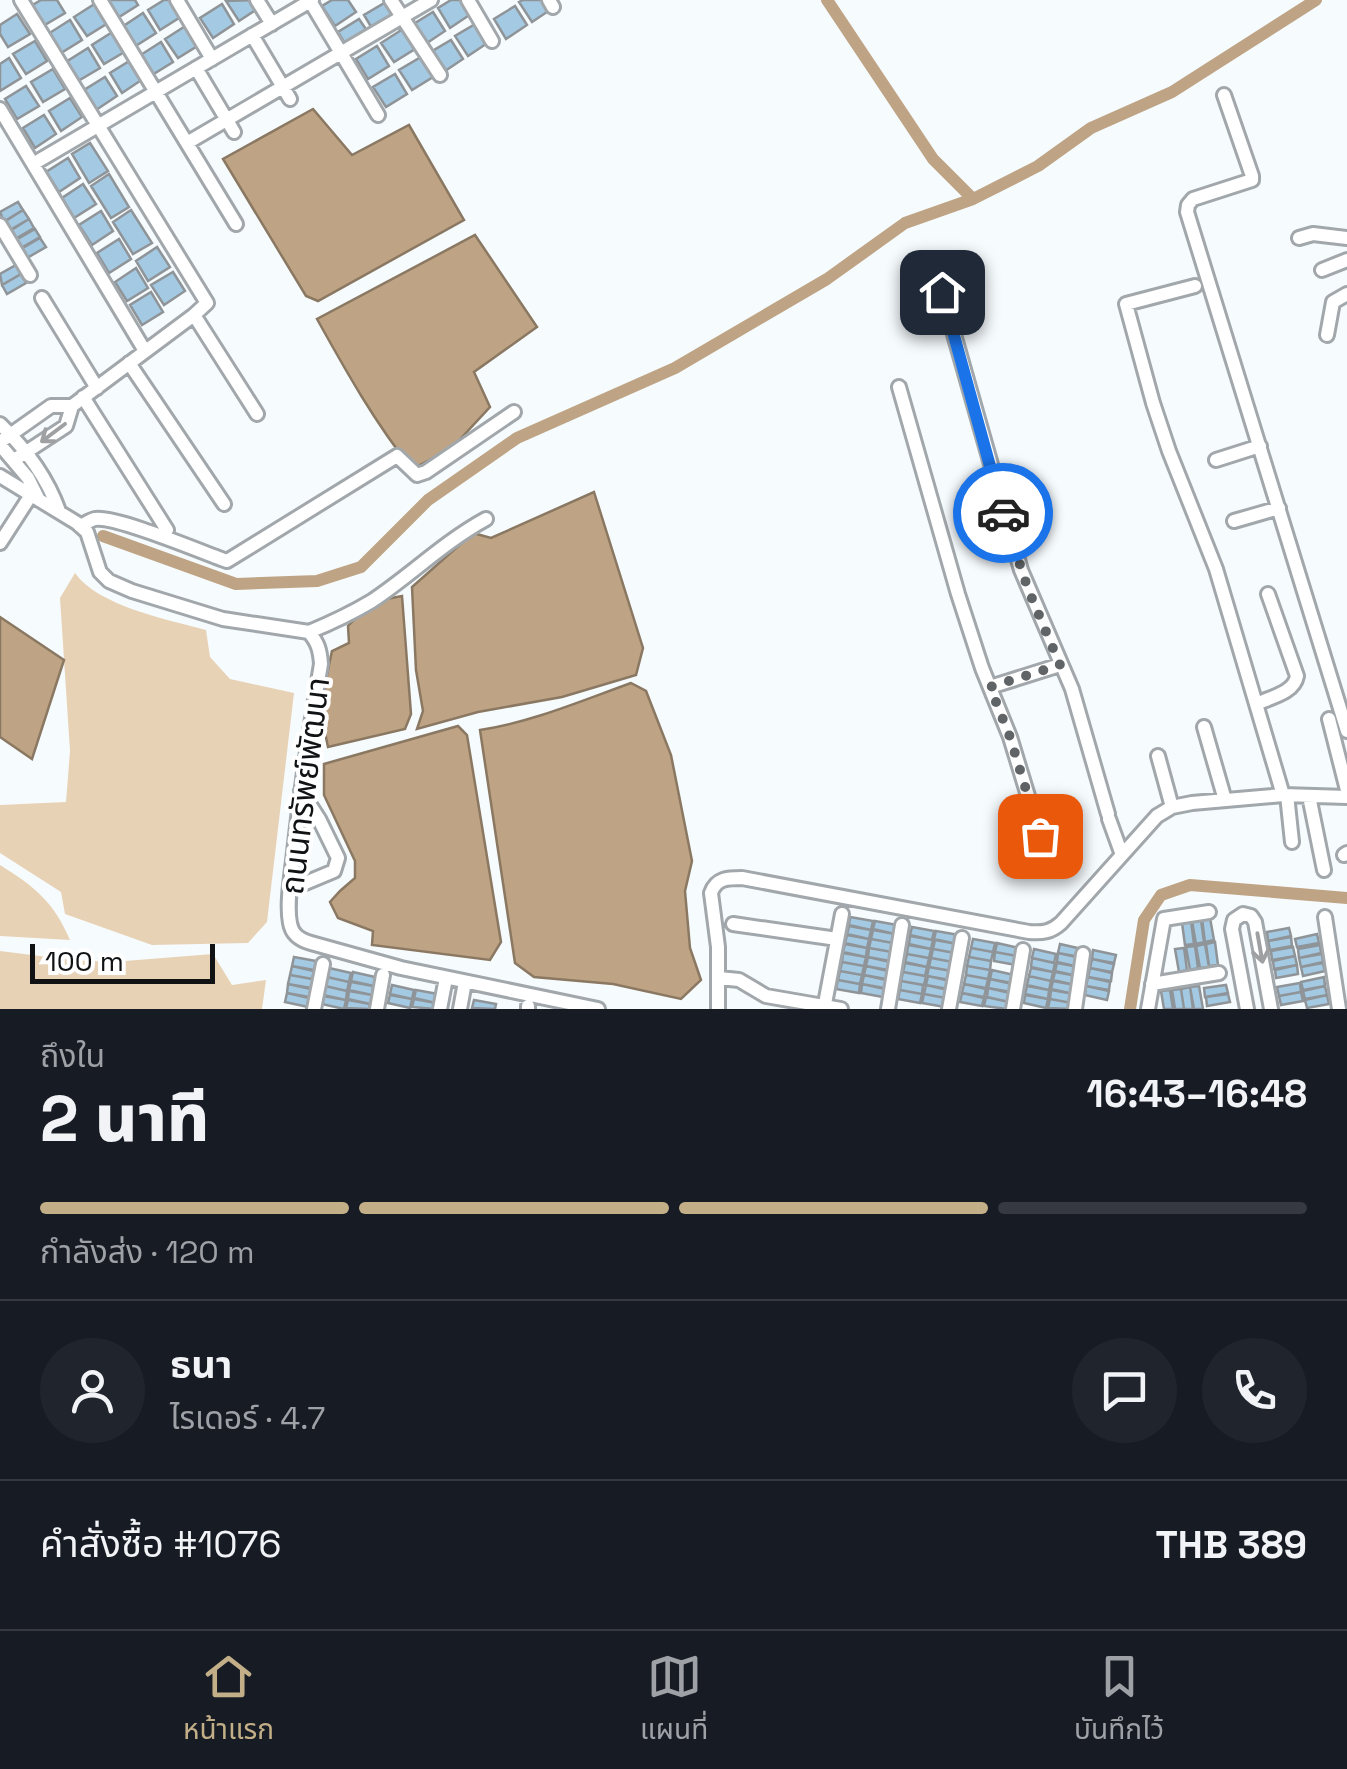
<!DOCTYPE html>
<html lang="th">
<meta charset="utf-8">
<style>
:root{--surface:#171b24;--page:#20242c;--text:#f1f3f6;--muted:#9ea1a6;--line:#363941;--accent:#c2ae87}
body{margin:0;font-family:"Space Grotesk","Noto Sans Thai",sans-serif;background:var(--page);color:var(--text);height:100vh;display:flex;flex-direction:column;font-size:38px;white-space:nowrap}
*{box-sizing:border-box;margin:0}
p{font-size:32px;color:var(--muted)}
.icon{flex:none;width:55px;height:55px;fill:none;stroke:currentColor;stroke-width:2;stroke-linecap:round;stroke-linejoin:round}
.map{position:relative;height:1009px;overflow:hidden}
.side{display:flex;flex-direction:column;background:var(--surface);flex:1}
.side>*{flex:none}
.scale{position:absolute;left:30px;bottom:25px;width:185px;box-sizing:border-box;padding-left:10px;border:5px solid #101214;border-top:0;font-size:28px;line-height:35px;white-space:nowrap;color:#101214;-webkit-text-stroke:8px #fff;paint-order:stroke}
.pin{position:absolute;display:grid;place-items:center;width:85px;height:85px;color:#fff;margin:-42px;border-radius:20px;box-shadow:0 5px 15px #0006}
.courier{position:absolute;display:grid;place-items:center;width:100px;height:100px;margin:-50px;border:8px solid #1a73e8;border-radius:50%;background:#fff;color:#222;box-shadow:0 2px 12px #0007}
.head em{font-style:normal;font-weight:800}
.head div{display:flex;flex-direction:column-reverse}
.head{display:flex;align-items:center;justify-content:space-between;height:170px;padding:0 40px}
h1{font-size:65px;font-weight:800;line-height:75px}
.bar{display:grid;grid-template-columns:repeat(4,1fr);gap:15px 10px;align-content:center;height:120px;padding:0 40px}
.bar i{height:12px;border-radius:8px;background:var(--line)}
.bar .current{background:var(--accent)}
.bar p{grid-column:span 4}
.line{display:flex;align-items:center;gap:25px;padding:0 40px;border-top:2px solid var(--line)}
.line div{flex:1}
.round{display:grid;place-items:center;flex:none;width:105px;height:105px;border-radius:52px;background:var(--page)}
.tabs{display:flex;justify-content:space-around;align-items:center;height:140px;border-top:2px solid var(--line);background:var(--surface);font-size:28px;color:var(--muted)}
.tabs a{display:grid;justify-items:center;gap:5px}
.tabs .current{color:var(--accent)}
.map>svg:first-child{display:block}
</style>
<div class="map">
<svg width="1347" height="1009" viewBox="0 0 1347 1009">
<rect width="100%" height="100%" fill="#f6fbfe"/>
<path fill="#e8d2b6" d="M75,573C98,606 169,620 206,630L210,657L230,679L294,693L267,922L248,943L152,945L65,914L61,892L0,853V805L66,802L70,751L60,598Z
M0,865C34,886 54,902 70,940L0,936Z
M0,951L72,960L112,962L213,954L232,985L266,980L262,1009H0Z"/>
<path fill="#bea484" stroke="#8a7862" stroke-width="2.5" d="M313,109L352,155L409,125L464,220L318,301L306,296L223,159Z
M475,235L537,327L474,372L490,407L451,449L412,469C375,423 346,371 317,319Z
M594,492L643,648L636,675L562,697L478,712L417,729L423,711L416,670L412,587L473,533L491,538Z
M402,596L411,714L405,729L328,747C319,709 324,688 332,651L349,643L348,626L371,602Z
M0,617L64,660L32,759L0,737Z
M631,683L646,691L671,755L692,861L685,891L690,948L701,980L681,999L613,984L534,977L515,963L480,730C532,722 581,701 631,683Z
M458,726L467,735L501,942L490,960L372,945L373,931L338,918L330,902L340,891L355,878V861L324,795V764Z"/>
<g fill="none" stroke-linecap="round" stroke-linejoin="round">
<path stroke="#bea484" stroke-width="12" d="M827,0L933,159L973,199
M103,536L236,584L317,581L361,567L428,500L517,438L675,368L827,279L905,223L973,199L1038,166L1091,128L1172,92L1316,0
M1130,1009L1144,920L1161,895L1190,885L1347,898"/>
</g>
<path fill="#a4cae3" stroke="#8f9498" stroke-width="2.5" d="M41,0H57L65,13L43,26L31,6Z
M105,0H135L138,5L116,19Z
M164,0H172L182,16L160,30L148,10Z
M256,0L260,7L239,21L226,1Z
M332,0H348L356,12L335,26L322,6Z
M451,0H462L471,14L450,28L438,8Z
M523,0H548L553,8L532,22L519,2Z
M386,2L398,22L376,35L364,15Z
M96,3L108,23L87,36L74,17Z
M222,4L234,24L213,38L200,18Z
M515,6L527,25L506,39L494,19Z
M433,12L445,31L424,45L412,25Z
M143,13L156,33L134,47L122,27Z
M17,14L30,34L8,47L0,34V25Z
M359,19L372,38L350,52L338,32Z
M70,20L82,40L61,53L48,34Z
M477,23L489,42L468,56L455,36Z
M187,25L199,45L178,58L165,39Z
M403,29L415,49L394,62L381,43Z
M114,31L126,51L104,64L92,45Z
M451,40L463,59L442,73L429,53Z
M35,41L47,61L26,74L13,54Z
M161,42L173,62L152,75L139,56Z
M377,46L389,66L368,79L356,59Z
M88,48L100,68L78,81L66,62Z
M421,57L433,77L412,90L399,70Z
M9,58L21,78L0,91V64Z
M131,60L143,79L122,93L110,73Z
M53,69L65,89L43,102L31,82Z
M395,74L407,94L386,107L373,87Z
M105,77L117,96L96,110L84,90Z
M26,86L39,106L17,119L5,99Z
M70,98L82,117L61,131L49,111Z
M44,115L56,134L35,148L23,128Z
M90,143L108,171L89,183L72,154Z
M68,158L80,178L59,192L46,172Z
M109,174L129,207L111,218L91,186Z
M83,184L96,204L74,218L62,198Z
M18,202L23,210L4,222L0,212Z
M23,210L29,219L10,230L5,221Z
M131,210L152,243L133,254L113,222Z
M101,211L113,231L92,245L79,225Z
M29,219L34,228L15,239L10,231Z
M35,229L40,237L21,248L16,240Z
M40,238L46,247L27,258L21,249Z
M119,239L131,259L109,273L97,253Z
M157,247L170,267L148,281L136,261Z
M16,265L21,274L2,285L0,274Z
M136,268L148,288L127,301L115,282Z
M173,272L185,291L164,305L151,285Z
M21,274L26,283L7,294L2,285Z
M151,292L163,312L142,325L130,305Z
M850,917L873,921L871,930L849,925Z
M1210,918L1214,940L1205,942L1202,919Z
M1201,920L1204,942L1196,944L1192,921Z
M875,921L897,925L895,934L873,929Z
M1191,921L1194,944L1185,945L1182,923Z
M849,926L871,930L869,939L847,934Z
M912,927L934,931L932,940L910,935Z
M1289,928L1291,936L1268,941L1267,932Z
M873,930L895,934L893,943L871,939Z
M936,931L959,935L957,944L934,939Z
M1317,934L1319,943L1297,947L1295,939Z
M847,935L869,939L867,948L845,943Z
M910,936L933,940L931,949L909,944Z
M1291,937L1292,946L1270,950L1268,941Z
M871,939L893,943L892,952L869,948Z
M973,939L995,943L993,952L971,948Z
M935,940L957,944L955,953L933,949Z
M1215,942L1218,965L1209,966L1206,944Z
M997,943L1019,948L1017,956L995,952Z
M845,944L867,948L866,957L843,952Z
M1060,944L1082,949L1080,957L1058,953Z
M1205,944L1209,967L1200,968L1196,946Z
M908,945L931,949L929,958L907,954Z
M1320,945L1321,953L1299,958L1298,949Z
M1195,946L1198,968L1190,970L1186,947Z
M1293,947L1295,956L1272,960L1271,951Z
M869,948L892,952L890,961L868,957Z
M971,948L993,952L991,961L969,957Z
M1184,948L1187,970L1179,972L1175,949Z
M933,949L955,953L953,962L931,958Z
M1034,949L1056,954L1054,963L1032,958Z
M1093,950L1116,955L1114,963L1092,959Z
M995,952L1017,956L1016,965L994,961Z
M843,953L866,957L864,966L842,962Z
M1058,953L1081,958L1079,967L1057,962Z
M907,954L929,958L927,967L905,962Z
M1322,954L1323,962L1301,967L1299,958Z
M1295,956L1297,965L1274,969L1273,961Z
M294,957L316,961L314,970L292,966Z
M868,957L890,962L888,970L866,966Z
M969,957L991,961L990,970L967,966Z
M931,958L953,962L952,971L929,967Z
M1032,958L1055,963L1053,972L1031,967Z
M1092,959L1114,964L1112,972L1090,968Z
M842,962L864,966L862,975L840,971Z
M905,963L927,967L925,976L903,972Z
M1057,963L1079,967L1077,976L1055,971Z
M1323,963L1325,971L1303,976L1301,967Z
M1297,965L1298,974L1276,978L1275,970Z
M292,966L314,971L312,979L290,975Z
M866,966L888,971L886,979L864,975Z
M967,966L990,970L988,979L966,975Z
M929,967L951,971L950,980L927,976Z
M329,968L351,973L349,982L327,977Z
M1031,968L1053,972L1051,981L1029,976Z
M1090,968L1112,973L1111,981L1088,977Z
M992,970L1014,975L1012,983L990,979Z
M840,971L862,975L860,984L838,980Z
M353,972L375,977L374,986L351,981Z
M903,972L926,976L924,985L901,981Z
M1055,972L1077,976L1075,985L1053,980Z
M290,975L313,979L311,988L288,984Z
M864,975L886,980L884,988L862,984Z
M966,975L988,979L986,988L964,984Z
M928,976L950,981L948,989L926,985Z
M1029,976L1051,981L1049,990L1027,985Z
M327,977L349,982L347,991L325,986Z
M1088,977L1110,982L1109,990L1086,986Z
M1324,977L1325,986L1303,990L1301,982Z
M990,979L1012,984L1011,992L988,988Z
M838,980L860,984L859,993L836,989Z
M901,981L923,985L922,994L900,990Z
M1053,981L1075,985L1074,994L1051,989Z
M351,982L373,986L372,995L349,990Z
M1300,983L1301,992L1279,996L1277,987Z
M288,984L311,989L309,997L287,993Z
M862,984L885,989L883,997L861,993Z
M964,984L986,989L984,997L962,993Z
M392,985L414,990L412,999L390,994Z
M926,985L948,990L946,998L924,994Z
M1226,985L1228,993L1205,997L1204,988Z
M325,986L347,991L346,1000L323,995Z
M1027,986L1049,990L1048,999L1025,994Z
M1086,986L1109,991L1107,1000L1085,995Z
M1199,986L1203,1009H1194L1190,987Z
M1325,986L1327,995L1305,999L1303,991Z
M1190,987L1193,1009H1184L1181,989Z
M988,988L1010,993L1009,1002L987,997Z
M1181,989L1184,1009H1175L1172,990Z
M416,990L438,994L436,1003L414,998Z
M900,990L922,994L920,1003L898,999Z
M1051,990L1074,994L1072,1003L1050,999Z
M1170,990L1173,1009H1164L1161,991Z
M349,991L372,995L370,1004L348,999Z
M1301,992L1303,1001L1281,1005L1279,996Z
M287,993L309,998L308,1007L285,1002Z
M962,993L984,998L982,1006L960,1002Z
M924,994L946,998L945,1007L922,1003Z
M1228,994L1230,1002L1207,1006L1206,997Z
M390,995L412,999L410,1008L388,1003Z
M1025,995L1048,999L1046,1008L1024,1003Z
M1327,995L1329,1004L1307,1008L1305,1000Z
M323,996L346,1000L344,1009L322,1004Z
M986,997L1009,1002L1007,1009L984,1006Z
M414,999L436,1003L435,1009L412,1007Z
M1050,999L1072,1003L1071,1009L1048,1008Z
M348,1000L370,1004L369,1009L346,1008Z
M474,1000L496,1004L495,1009L472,1008Z"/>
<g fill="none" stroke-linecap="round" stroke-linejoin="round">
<defs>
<path id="minor" d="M21,0L207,303L194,315L72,406
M100,0L236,224
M177,0L212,59
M257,0L272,24
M391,0L440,75
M468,0L492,41
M549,0L553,7
M310,1L378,115
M252,35L290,99
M196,68L234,132
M1224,95L1252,176V180L1193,199L1188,205L1187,212L1347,731
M0,109L145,351
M187,143L431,0
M33,164L312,0
M0,225L30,275
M1299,238L1313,234L1347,238
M1322,270L1347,260
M1195,286L1126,304L1153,403L1169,451L1216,569L1283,795
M942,292L1021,570L1072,689L1108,814
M42,298L97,388
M194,315L257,414
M1327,335L1333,302L1347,294
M129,363L224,504
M899,387L958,594L982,668L1010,737L1050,868
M83,397L167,530
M0,424C26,449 47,477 59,511
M0,442L51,406H72L66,426L14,460
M0,445L28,478L38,498
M1216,460L1260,446
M0,476L77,523L87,532L100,572L109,581L132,591L223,619L309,632C318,643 320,650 321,664C310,727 301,788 294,852C292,872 286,903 290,923C292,935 300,940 311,943L401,968L598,1009
M1234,521L1279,508
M80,526C85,524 90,520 95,519C115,515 204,553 227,561L397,456L417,475L426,472L514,412
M0,543L31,495
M309,632C331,623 352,613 372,601C411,575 444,542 486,519
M990,687L1060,665
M1256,704C1271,697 1294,693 1297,676L1268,594
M1329,719L1347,790
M1204,727L1225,800
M1158,756L1172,807
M1287,795L1292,842
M1309,796L1324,870
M1109,819L1122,855
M1344,855L1347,853
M291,889L334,871L338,858L319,819L301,791
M1325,917L1339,1009
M733,924L837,939
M719,978L739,980L766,996L841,1009
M1152,984L1219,973
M314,1009L323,964
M377,1009L383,975
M440,1009L446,978
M460,1009L465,982
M528,1009V1006
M718,1009V947L711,893C716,878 728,878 742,878L1029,932C1043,933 1051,932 1061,923L1157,816L1172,807L1192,803L1283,795L1347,797
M824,1009L842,914
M888,1009L902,925
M949,1009L962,938
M1013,1009L1023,950
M1075,1009L1083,954
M1148,1009L1164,919L1209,912
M1247,1009L1232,929L1234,920L1243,914L1251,916L1255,922L1271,1009"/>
</defs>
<use href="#minor" stroke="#a1a7ab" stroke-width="18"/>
<use href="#minor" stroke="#fff" stroke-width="12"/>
</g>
<defs><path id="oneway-shaft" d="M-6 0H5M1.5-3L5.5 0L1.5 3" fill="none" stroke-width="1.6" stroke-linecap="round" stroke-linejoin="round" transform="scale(2.5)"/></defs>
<g stroke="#9fa0a1">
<use href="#oneway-shaft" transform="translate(53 433) rotate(143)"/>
<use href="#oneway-shaft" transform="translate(1260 948) rotate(80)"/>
</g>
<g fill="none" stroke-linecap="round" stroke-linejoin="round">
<path stroke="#606466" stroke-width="10" stroke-dasharray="0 18" d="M1003,513L1028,589L1060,665L990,687L1010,737L1040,836"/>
<path stroke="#1a73e8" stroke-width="12" d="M942,292L1003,513"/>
</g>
<g text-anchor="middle" stroke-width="8" stroke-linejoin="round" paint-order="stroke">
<g font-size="32" fill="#101214" stroke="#fff">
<text transform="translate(305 786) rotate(-83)" y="11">ถนนทรัพย์พัฒนา</text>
</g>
</g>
</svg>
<div class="scale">100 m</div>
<div class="pin" style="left:1040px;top:836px;background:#ea580c"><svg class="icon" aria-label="bag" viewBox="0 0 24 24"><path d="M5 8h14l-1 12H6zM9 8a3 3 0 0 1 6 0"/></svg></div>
<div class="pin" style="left:942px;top:292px;background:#1f2937"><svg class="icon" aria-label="home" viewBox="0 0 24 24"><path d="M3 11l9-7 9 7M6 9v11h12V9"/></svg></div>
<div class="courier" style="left:1003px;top:513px"><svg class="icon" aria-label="car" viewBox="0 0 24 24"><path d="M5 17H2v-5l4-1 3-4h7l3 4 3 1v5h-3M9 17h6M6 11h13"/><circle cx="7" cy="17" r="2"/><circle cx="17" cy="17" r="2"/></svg></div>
</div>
<section class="side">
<div class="head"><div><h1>2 นาที</h1><p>ถึงใน</p></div><em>16:43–16:48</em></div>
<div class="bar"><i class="current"></i><i class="current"></i><i class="current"></i><i></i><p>กำลังส่ง · 120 m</p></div>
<div class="line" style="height:180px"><a class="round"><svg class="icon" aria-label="person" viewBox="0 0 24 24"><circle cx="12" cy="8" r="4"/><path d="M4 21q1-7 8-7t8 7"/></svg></a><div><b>ธนา</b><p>ไรเดอร์ · 4.7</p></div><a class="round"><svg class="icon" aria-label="chat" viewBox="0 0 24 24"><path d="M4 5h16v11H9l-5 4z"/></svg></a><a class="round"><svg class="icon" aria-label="phone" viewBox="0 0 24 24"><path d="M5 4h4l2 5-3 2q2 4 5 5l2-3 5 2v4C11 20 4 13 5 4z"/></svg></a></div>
<div class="line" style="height:130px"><div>คำสั่งซื้อ #1076</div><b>THB 389</b></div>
</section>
<nav class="tabs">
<a class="current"><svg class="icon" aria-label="home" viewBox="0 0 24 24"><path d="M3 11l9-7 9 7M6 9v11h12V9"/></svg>หน้าแรก</a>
<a><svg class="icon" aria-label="map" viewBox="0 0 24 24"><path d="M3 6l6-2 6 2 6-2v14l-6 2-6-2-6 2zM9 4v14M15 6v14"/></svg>แผนที่</a>
<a><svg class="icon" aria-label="saved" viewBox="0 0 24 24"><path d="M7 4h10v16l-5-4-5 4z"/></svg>บันทึกไว้</a>
</nav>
